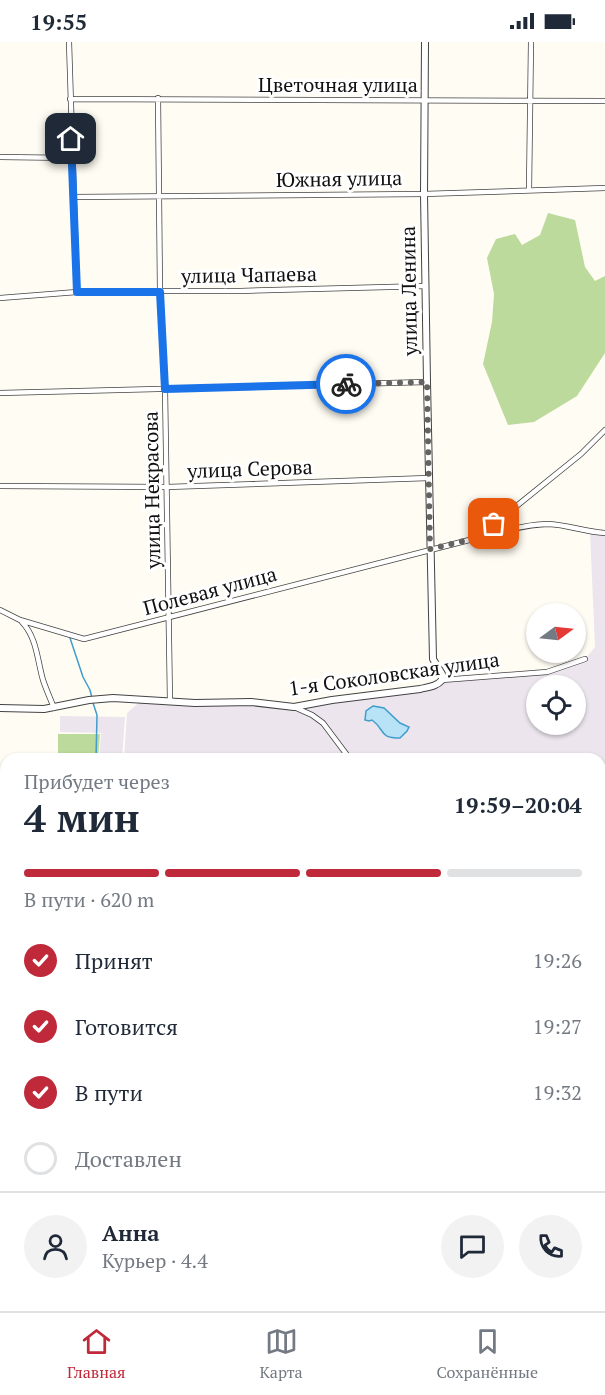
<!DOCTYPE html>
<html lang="ru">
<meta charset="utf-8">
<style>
:root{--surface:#fff;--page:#f2f2f3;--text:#1f2937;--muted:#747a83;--line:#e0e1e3;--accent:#bf293a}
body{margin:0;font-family:"PT Serif",serif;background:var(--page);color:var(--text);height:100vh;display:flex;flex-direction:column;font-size:22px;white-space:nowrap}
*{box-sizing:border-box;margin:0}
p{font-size:20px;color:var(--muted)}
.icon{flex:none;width:33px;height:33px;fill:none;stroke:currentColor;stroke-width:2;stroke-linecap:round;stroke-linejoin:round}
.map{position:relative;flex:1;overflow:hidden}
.side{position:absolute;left:0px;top:711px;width:606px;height:558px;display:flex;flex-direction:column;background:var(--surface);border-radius:18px 18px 0 0;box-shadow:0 2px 4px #0004}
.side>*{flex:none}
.needle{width:39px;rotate:75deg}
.tools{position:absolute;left:526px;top:561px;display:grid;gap:12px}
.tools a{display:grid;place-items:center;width:60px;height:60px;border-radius:50%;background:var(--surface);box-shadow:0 2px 4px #0004;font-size:30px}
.pin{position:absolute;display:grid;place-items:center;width:51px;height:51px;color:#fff;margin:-26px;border-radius:12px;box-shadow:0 3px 9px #0006}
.courier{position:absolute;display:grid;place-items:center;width:60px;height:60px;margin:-30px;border:4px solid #1a73e8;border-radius:50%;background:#fff;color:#222;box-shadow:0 2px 8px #0007}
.head em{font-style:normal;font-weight:700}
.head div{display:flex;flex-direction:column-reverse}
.head{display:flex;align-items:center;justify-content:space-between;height:102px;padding:0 24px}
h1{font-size:39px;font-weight:700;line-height:45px}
.bar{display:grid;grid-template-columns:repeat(4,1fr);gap:9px 6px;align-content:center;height:72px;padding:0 24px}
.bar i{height:8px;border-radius:4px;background:var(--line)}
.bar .on{background:var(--accent)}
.bar p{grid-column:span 4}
.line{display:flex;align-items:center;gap:15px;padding:0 24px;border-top:2px solid var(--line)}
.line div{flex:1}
.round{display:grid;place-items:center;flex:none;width:63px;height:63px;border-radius:32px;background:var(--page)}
ol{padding:0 24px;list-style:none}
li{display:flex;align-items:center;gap:18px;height:66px}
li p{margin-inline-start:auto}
li .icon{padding:6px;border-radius:50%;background:var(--accent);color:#fff;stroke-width:4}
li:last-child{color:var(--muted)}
li i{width:33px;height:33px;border:3px solid var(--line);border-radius:50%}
.status{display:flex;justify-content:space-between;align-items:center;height:42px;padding:0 30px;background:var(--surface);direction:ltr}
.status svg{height:16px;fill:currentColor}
.tab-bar{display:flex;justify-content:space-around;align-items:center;height:84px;border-top:2px solid var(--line);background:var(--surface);font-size:16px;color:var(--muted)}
.tab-bar a{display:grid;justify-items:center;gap:3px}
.tab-bar .on{color:var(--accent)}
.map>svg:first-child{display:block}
</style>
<div class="status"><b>19:55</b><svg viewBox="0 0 49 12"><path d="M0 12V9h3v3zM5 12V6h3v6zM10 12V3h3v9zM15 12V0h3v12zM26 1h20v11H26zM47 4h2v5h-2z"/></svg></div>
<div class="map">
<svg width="605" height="1269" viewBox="0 0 605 1269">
<rect width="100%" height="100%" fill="#fffcf3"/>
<path fill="#ece5ee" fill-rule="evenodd" d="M590,490L605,491V1269H578L574,1263H600V717H124L127,671L143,657L282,664L420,647L442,638L547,630L585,617L595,605ZM537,644H576V682H537Z
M60,674L125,675L122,717H99L101,691L60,690Z
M369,1263H555L559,1269H372Z"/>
<path fill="#d7eabc" d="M6,1189V1263H58L56,1269H0V1200Z"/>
<path fill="#bcda9c" d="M548,171L575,178L585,225L595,239L605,234V311L577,354L534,380L508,383L483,322L492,280L494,252L487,216L496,197L515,192L522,203L540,193Z
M58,692H100L98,717H58Z
M6,869V1189L0,1200V875Z"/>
<path fill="#b8e3f6" stroke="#409dcc" stroke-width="1.5" d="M373,664L384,666L400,681L409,685L407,689L400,696C378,696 386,688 372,678L369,679L365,678L366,669Z"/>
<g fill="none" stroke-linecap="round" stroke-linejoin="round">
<path stroke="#409dcc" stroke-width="1.5" d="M69,593L83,635L90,648L92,656
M93,661L97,673L96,717
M266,1263L270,1265L272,1269"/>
<defs>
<path id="minor" d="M69,0L77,250
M158,56L160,250L165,347L170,659
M70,57L605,59
M0,115L72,116
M529,148L531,0
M74,155L424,152L605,146
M0,256L77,250L109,249H240L426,244
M0,351L427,340
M0,444L167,445L429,436
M480,495C502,490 526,482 549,482C568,483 586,490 605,491
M0,568L20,578L84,597L477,496L581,412L605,388
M22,580C37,596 37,617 43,638C46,647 50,656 54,666
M442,638L547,630L585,617
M294,665L312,673L323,681L350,717
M600,965L605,963
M568,1263L572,1269"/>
<path id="tertiary" d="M0,666L44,667L89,658L113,656L195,661L251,660L294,665L332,658L420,647C428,645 436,645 442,638V632L433,617L427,340L424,152L425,0
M600,1158L605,1155"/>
</defs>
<use href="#minor" stroke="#434343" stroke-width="6"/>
<use href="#tertiary" stroke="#434343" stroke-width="8"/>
<use href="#minor" stroke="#fff" stroke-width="4.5"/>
<use href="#tertiary" stroke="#fff" stroke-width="6"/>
<defs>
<path id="rail" d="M600,794H605
M0,1010L6,1008
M0,1029L6,1030"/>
</defs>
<use href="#rail" stroke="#bf293a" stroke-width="4"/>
<use href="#rail" stroke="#fff" stroke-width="1.5" stroke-dasharray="4.5" stroke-linecap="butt"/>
</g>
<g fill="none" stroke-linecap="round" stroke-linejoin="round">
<path stroke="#64635f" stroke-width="6" stroke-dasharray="0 10.8" d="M346,342L427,340L430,507L477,496L494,482"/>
<path stroke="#1a73e8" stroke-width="8" d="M71,97L77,250H160L165,347L346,342"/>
</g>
<g text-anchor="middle" stroke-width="6" stroke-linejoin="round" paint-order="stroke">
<g font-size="20" fill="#101010" stroke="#fff">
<text x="338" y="50">Цветочная улица</text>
<text transform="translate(339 137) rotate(-1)" y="7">Южная улица</text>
<text transform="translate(249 233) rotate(-1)" y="7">улица Чапаева</text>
<text transform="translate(409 249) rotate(-91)" y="7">улица Ленина</text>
<text transform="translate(250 427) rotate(-2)" y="7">улица Серова</text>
<text transform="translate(152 448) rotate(-91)" y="7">улица Некрасова</text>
<text transform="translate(210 549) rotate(-15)" y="7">Полевая улица</text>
<text transform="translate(394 632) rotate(-8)" y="7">1-я Соколовская улица</text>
</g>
</g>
</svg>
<div class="tools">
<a><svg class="needle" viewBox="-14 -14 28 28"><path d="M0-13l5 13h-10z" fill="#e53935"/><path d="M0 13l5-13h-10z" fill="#747a83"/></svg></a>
<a><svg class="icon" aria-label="locate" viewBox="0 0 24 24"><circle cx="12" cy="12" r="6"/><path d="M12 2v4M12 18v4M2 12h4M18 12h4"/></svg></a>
</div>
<div class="pin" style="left:494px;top:482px;background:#ea580c"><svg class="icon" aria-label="bag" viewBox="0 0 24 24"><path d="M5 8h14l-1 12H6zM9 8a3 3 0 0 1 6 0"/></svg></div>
<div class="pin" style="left:71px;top:97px;background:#1f2937"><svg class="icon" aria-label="home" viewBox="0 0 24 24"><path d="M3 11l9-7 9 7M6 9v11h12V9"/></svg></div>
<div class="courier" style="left:346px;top:342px"><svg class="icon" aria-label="bike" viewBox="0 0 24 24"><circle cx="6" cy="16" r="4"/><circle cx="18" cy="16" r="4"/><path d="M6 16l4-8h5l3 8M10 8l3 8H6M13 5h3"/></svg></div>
<section class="side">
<div class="head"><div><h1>4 мин</h1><p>Прибудет через</p></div><em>19:59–20:04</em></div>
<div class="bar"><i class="on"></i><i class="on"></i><i class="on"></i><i></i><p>В пути · 620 m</p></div>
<ol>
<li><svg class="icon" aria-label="check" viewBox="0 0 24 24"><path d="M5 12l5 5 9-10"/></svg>Принят<p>19:26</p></li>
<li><svg class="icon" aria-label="check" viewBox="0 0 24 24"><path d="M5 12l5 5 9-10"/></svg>Готовится<p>19:27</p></li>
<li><svg class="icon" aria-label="check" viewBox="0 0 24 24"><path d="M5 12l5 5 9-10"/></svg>В пути<p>19:32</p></li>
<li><i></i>Доставлен</li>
</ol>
<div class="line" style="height:108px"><a class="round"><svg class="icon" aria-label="person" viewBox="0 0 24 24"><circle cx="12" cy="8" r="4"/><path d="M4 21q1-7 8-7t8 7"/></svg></a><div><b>Анна</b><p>Курьер · 4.4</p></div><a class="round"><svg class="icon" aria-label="chat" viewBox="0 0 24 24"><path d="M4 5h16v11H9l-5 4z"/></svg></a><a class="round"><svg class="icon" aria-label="phone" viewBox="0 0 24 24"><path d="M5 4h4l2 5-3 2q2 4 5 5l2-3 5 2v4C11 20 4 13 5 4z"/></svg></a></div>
</section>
</div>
<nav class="tab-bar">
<a class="on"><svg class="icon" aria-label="home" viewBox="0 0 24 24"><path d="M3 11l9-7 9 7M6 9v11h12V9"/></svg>Главная</a>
<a><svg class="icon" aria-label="map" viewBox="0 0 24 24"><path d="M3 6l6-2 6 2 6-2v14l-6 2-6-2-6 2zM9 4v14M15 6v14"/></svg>Карта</a>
<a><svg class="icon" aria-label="saved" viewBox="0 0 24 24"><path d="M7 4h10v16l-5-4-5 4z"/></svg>Сохранённые</a>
</nav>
